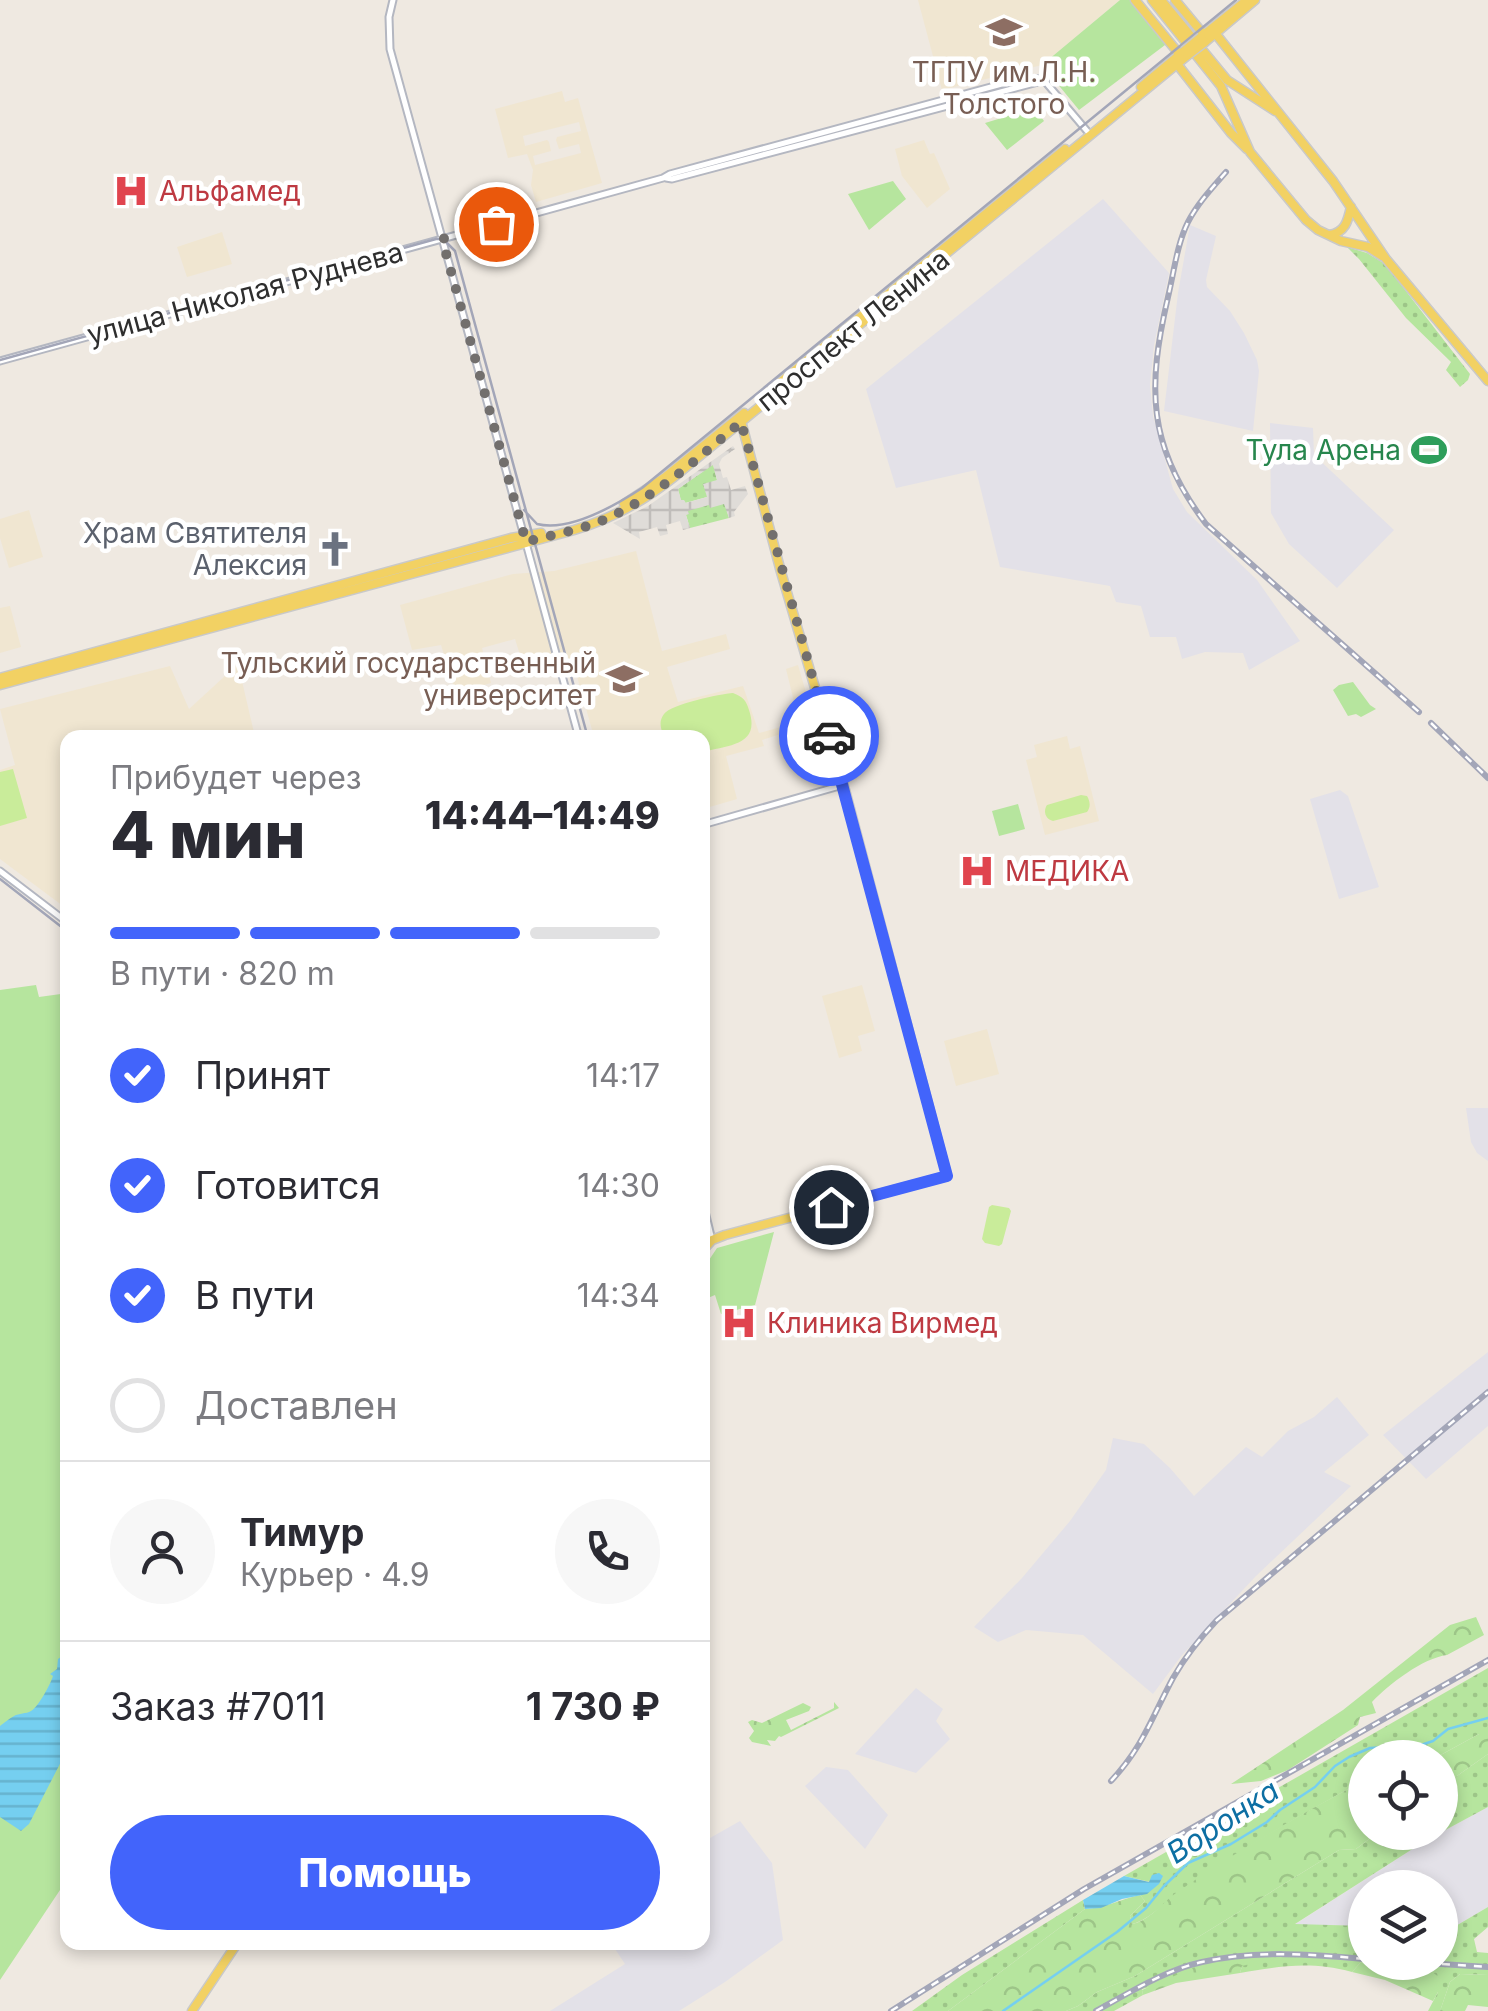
<!DOCTYPE html>
<html lang="ru">
<meta charset="utf-8">
<style>
:root{--surface:#fff;--page:#f7f7f7;--text:#2b2b33;--muted:#7c7c81;--line:#e1e1e2;--accent:#4264fb}
body{margin:0;font-family:Inter,sans-serif;background:var(--page);color:var(--text);height:100vh;display:flex;flex-direction:column;font-size:38px;white-space:nowrap}
*{box-sizing:border-box;margin:0}
p{font-size:32px;color:var(--muted)}
.icon{flex:none;width:55px;height:55px;fill:none;stroke:currentColor;stroke-width:2;stroke-linecap:round;stroke-linejoin:round}
.map{position:relative;flex:1;overflow:hidden}
.details{position:absolute;left:60px;top:730px;width:650px;height:1220px;display:flex;flex-direction:column;background:var(--surface);border-radius:20px;box-shadow:0 5px 15px #0003}
.details>*{flex:none}
.controls{position:absolute;left:1348px;top:1740px;display:grid;gap:20px}
.controls a{display:grid;place-items:center;width:110px;height:110px;border-radius:50%;background:var(--surface);box-shadow:0 5px 15px #0003;font-size:50px}
.pin{position:absolute;display:grid;place-items:center;width:85px;height:85px;color:#fff;margin:-42px;border:5px solid #fff;border-radius:50%;box-shadow:0 2px 10px #0007}
.courier{position:absolute;display:grid;place-items:center;width:100px;height:100px;margin:-50px;border:8px solid #4264fb;border-radius:50%;background:#fff;color:#222;box-shadow:0 2px 12px #0007}
.headline em{font-style:normal;font-weight:800}
.headline div{display:flex;flex-direction:column-reverse}
.headline{display:flex;align-items:center;justify-content:space-between;height:170px;padding:0 50px}
h1{font-size:65px;font-weight:800;line-height:75px}
.bar{display:grid;grid-template-columns:repeat(4,1fr);gap:15px 10px;align-content:center;height:120px;padding:0 50px}
.bar i{height:12px;border-radius:8px;background:var(--line)}
.bar .selected{background:var(--accent)}
.bar p{grid-column:span 4}
.line{display:flex;align-items:center;gap:25px;padding:0 50px;border-top:2px solid var(--line)}
.line div{flex:1}
.round{display:grid;place-items:center;flex:none;width:105px;height:105px;border-radius:52px;background:var(--page)}
ol{padding:0 50px;list-style:none}
li{display:flex;align-items:center;gap:30px;height:110px}
li p{margin-inline-start:auto}
li .icon{padding:10px;border-radius:50%;background:var(--accent);color:#fff;stroke-width:4}
li:last-child{color:var(--muted)}
li i{width:55px;height:55px;border:5px solid var(--line);border-radius:50%}
.cta{display:flex;gap:20px;margin-top:auto;padding:20px 50px}
.cta a{flex:1;height:115px;border-radius:60px;background:var(--accent);color:#fff;font-size:40px;font-weight:800;line-height:115px;text-align:center}
.map>svg:first-child{display:block}
</style>
<div class="map">
<svg width="1488" height="2011" viewBox="0 0 1488 2011">
<defs>
<pattern id="grass-dots" width="8" height="8" patternUnits="userSpaceOnUse" patternTransform="scale(2.5)"><rect width="8" height="8" fill="#b6e59e"/><path d="M2 2h.1M6 6h.1" fill="none" stroke="#9dc588" stroke-width="1.8" stroke-linecap="round"/></pattern>
<pattern id="forest-crowns" width="20" height="18" patternUnits="userSpaceOnUse" patternTransform="scale(2.5)"><rect width="20" height="18" fill="#b6e59e"/><path d="M2 6a3 3 0 1 1 6 0M12 15a3 3 0 1 1 6 0" fill="none" stroke="#9dc588"/></pattern>
<pattern id="plaza-grid" width="8" height="8" patternUnits="userSpaceOnUse" patternTransform="scale(2.5)"><rect width="8" height="8" fill="#dfdcd8"/><path d="M0 4h8M4 0v8" fill="none" stroke="#c0bdba"/></pattern>
<pattern id="water-rules" width="6" height="5" patternUnits="userSpaceOnUse" patternTransform="scale(2.5)"><rect width="6" height="5" fill="#75cff0"/><path d="M0 2.5h6" fill="none" stroke="#66b2ce"/></pattern>
</defs>
<rect width="100%" height="100%" fill="#efe9e1"/>
<path fill="#e3e1e8" d="M1103,199L1169,273L1154,345L1150,385L1153,416L1173,489L1187,512L1257,580L1300,641L1249,670L1243,653L1205,652L1182,659L1176,637H1150L1141,606L1116,602L1110,586L1000,567L976,470L896,488L866,389Z
M1190,225L1216,236L1206,280L1207,287L1230,311L1244,333L1257,360L1259,371L1253,431L1164,411L1178,293Z
M1270,423L1313,428L1314,455L1394,530L1337,588L1289,544L1271,513Z
M1340,790L1348,796L1379,887L1339,899L1310,799Z
M1466,1108H1488V1161L1477,1153L1471,1142Z
M1488,1352V1426L1426,1479L1383,1435Z
M1337,1397L1369,1435L1324,1472L1351,1486L1256,1576L1182,1655L1153,1694L1083,1635L1026,1630L998,1642L974,1627L1022,1578L1070,1521L1106,1470L1113,1438L1144,1444L1170,1468L1194,1496L1246,1447L1262,1457L1288,1431L1314,1417Z
M916,1688L943,1709L936,1721L950,1739L916,1773L855,1754Z
M826,1767L848,1770L888,1815L865,1849L805,1786Z
M1488,1807V1907L1454,1927H1440V1888H1365V1926L1294,1925L1425,1841Z
M740,1821L772,1863L783,1940L725,1982L679,2011H550L625,1964L611,1943L702,1942L703,1842Z"/>
<path fill="#f0e6d1" fill-rule="evenodd" d="M918,0H1120L1042,65L942,90Z
M562,91L565,102L578,98L602,183L536,202L531,185L533,170L527,154L508,158L495,109ZM579,122L581,131L557,137L556,140L559,149L579,144L581,153L535,165L533,156L551,151L549,142L547,140L525,146L523,136Z
M924,140L930,154L934,153L950,189L927,208L902,176L895,149Z
M222,232L232,264L187,277L177,247Z
M29,510L43,557L9,568L0,538V519Z
M636,551L662,651L726,634L730,649L667,667L678,702L743,686L759,733L799,722L786,669L798,665L815,723L762,740L764,746L726,756L737,799L703,809L702,738L594,737L573,662L526,674L515,639L482,648L491,683L456,693L441,645L412,650L400,605L513,574L554,571Z
M10,606L21,647L0,653V608Z
M238,664L255,737L68,738L67,909L0,859V770L15,765L0,709L170,666L189,709Z
M1067,736L1070,749L1080,746L1099,821L1045,835L1026,760L1037,757L1034,745Z
M862,985L875,1031L858,1036L862,1051L839,1058L822,996Z
M987,1029L999,1074L956,1086L944,1041Z"/>
<path fill="url(#grass-dots)" d="M1347,247L1367,253L1385,264L1470,374L1468,380L1460,387L1446,370L1451,362L1406,318L1359,259Z
M713,464L717,480L707,497L685,503L681,501L678,489Z
M725,503L729,518L690,528L686,515L688,510L709,504L711,507Z
M1488,1668V1734H1479L1437,1757L1365,1758V1780C1305,1812 1246,1847 1189,1885C1173,1895 1149,1921 1132,1924L1130,1916L1145,1901L1140,1895L1150,1882L1124,1876Z
M1488,1754V1807L1425,1841L1295,1924L1365,1926V1962H1440V1927H1454L1488,1907V1927L1474,1939L1477,1952L1488,1953V1975L1460,1974L1450,1982L1440,2011H1428L1438,1992L1426,1967H1378L1361,1962L1352,1972C1310,1961 1282,1966 1240,1973L1242,1966L1142,1989L1143,1995L1114,2011H1066L1078,2006L1097,1992L1135,1976L1339,1850L1356,1849L1377,1833L1440,1832V1788Z
M1083,1900L1085,1909L948,2011H912L962,1975Z"/>
<path fill="url(#forest-crowns)" d="M1476,1617L1484,1635L1447,1655C1423,1658 1389,1684 1372,1702L1376,1713L1360,1717L1358,1725L1288,1770L1261,1781L1231,1784L1343,1710L1450,1625Z
M834,1702L839,1708L781,1737L779,1736L775,1741L767,1740L771,1746L752,1742L749,1738L754,1731L748,1722L752,1720L762,1723L803,1703L811,1707L809,1711L786,1720L791,1730L834,1708Z
M1479,1734H1488V1754L1440,1788V1758L1437,1757Z
M1365,1780V1832L1377,1833L1356,1849L1339,1850L1135,1976L1097,1992L1078,2006L1066,2011H948L1085,1909C1105,1908 1121,1899 1140,1895L1145,1901L1130,1916L1132,1924C1149,1921 1162,1903 1176,1893C1236,1851 1301,1814 1365,1780Z
M1247,1959L1250,1964L1242,1966L1240,1973L1176,1983L1143,1995L1142,1990L1202,1964Z
M1361,1962L1378,1967H1426L1440,1978L1438,1992L1433,2001L1385,1980L1352,1972Z
M1460,1974L1488,1975V2007L1468,2005L1465,2011H1440L1450,1982Z"/>
<path fill="#b6e59e" d="M1120,0H1134L1169,42L1079,110L1042,65Z
M1035,108L1044,121L1007,150L985,123Z
M893,181L906,199L869,230L848,194Z
M1353,682L1370,705L1376,709L1361,717L1356,714L1348,716L1333,690L1339,685Z
M1018,804L1025,829L999,836L992,811Z
M36,985L39,997L68,993V1878L0,1980V990Z
M774,1232L755,1305L721,1314L715,1295L703,1300V1269L717,1248Z"/>
<path fill="#c9ec9a" d="M733,693C743,697 746,700 749,710C761,746 728,745 703,752L702,738L664,737C661,729 658,722 664,714C671,704 720,694 733,693Z
M13,769L27,818L0,826V772Z
M1081,795L1087,796C1090,801 1091,807 1087,812L1053,821C1045,819 1043,811 1047,805Z
M992,1205L1009,1208L1011,1211L1002,1244L999,1246L985,1243L982,1239L989,1207Z"/>
<path fill="url(#plaza-grid)" fill-rule="evenodd" d="M733,446L735,449L722,458L719,464L723,478L727,477L731,490L745,486L748,494L734,512L735,516L729,518L724,504L710,508L709,505L688,511L689,514L686,515L690,528L683,530L680,521L666,525L668,534L660,536L657,527L639,532L640,539L613,523L648,506ZM713,465L717,480L703,484L707,497L686,503L684,500H681L678,489Z"/>
<path fill="url(#water-rules)" d="M67,1653V1754L64,1756L29,1824L21,1831L0,1817V1726C4,1723 10,1718 14,1716C19,1713 26,1714 31,1711C39,1706 50,1685 53,1676L50,1674L57,1669L58,1659Z
M1159,1873L1163,1876L1159,1884L1147,1894L1122,1899L1101,1908L1085,1909L1083,1900L1124,1876L1149,1882L1152,1875Z"/>
<g fill="none" stroke-linecap="round" stroke-linejoin="round">
<path stroke="#75cff0" stroke-width="2.5" d="M1003,2011L1117,1932L1146,1908L1164,1886L1188,1863L1231,1844L1267,1822L1280,1810L1315,1787L1335,1766L1349,1757L1370,1748L1421,1745L1433,1741L1448,1729L1488,1718"/>
<defs>
<path id="tertiary" d="M666,178L672,179L1042,81
M0,361L663,178L670,174L1024,78L1043,79L1087,131
M702,825L843,785
M0,871L68,923"/>
<path id="secondary" d="M393,0L389,17L390,49L524,536
M526,543L579,738
M702,1199L712,1240"/>
<path id="primary" d="M1135,0L1180,55
M1152,0L1221,86L1250,152L1306,220L1318,230L1341,241L1368,247L1382,256
M1161,0L1227,80L1275,111
M1175,0L1204,35
M1215,33L1333,181L1386,259L1488,381
M1201,37L1247,0
M1205,42L1255,0
M1177,64L1231,133L1247,149
M1141,87L1184,51
M1329,235C1345,233 1348,221 1351,207
M766,394L1065,149
M624,504L665,477L744,413
M0,678L511,538L541,533
M0,685L574,530C611,519 644,501 674,477L1188,55
M702,1251L712,1240L725,1235L947,1176L845,790L781,572L741,421
M192,2011L238,1942"/>
</defs>
<use href="#tertiary" stroke="#b4b7c1" stroke-width="9"/>
<use href="#secondary" stroke="#b4b7c1" stroke-width="9"/>
<use href="#primary" stroke="#c9c9c9" stroke-width="11"/>
<use href="#tertiary" stroke="#fff" stroke-width="5"/>
<use href="#secondary" stroke="#fff" stroke-width="5"/>
<use href="#primary" stroke="#f2d163" stroke-width="8"/>
<path stroke="#a3a6b8" stroke-width="2.5" d="M0,360L436,239H443L455,251L588,738
M524,510L537,524C569,532 616,505 642,488L1236,0
M0,879L68,932"/>
<defs>
<path id="rail" d="M1226,172C1212,188 1198,203 1188,222C1177,244 1174,272 1168,297C1147,388 1147,446 1206,524L1419,712
M1431,723L1488,778
M1111,1781C1143,1747 1152,1717 1173,1678C1185,1657 1201,1637 1217,1620L1488,1392
M1410,1962L1488,1967
M891,2011L1084,1889L1488,1660
M1096,2011C1129,1993 1165,1970 1202,1962C1254,1950 1312,1954 1365,1959"/>
</defs>
<use href="#rail" stroke="#a3a6b8" stroke-width="6"/>
<use href="#rail" stroke="#fff" stroke-width="2.5" stroke-dasharray="8" stroke-linecap="butt"/>
<defs>
<path id="primary-bridge" d="M1184,51L1201,37
M1188,55L1205,42"/>
</defs>
<use href="#primary-bridge" stroke="#c9c9c9" stroke-width="11" stroke-linecap="butt"/>
<use href="#primary-bridge" stroke="#f2d163" stroke-width="8"/>
</g>
<g fill="none" stroke-linecap="round" stroke-linejoin="round">
<path stroke="#726f6d" stroke-width="10" stroke-dasharray="0 18" d="M496,224L442,239L526,542C551,535 577,531 601,521C654,499 698,458 741,422L829,736"/>
<path stroke="#4264fb" stroke-width="12" d="M829,736L947,1176L831,1207"/>
</g>
<defs>
<symbol id="university-bare" viewBox="-9 -9 18 18"><path d="M0-5L7-2L0 1L-7-2ZM-4 1L0 2.5L4 1V4Q0 6-4 4Z" fill="#8d6e63" stroke="#fff" stroke-width="2.5" paint-order="stroke"/></symbol>
<symbol id="hospital-bare" viewBox="-9 -9 18 18"><path d="M-5-5h3v3.5h4V-5h3V5h-3V1.5h-4V5h-3Z" fill="#e0444e" stroke="#fff" stroke-width="2.5" paint-order="stroke"/></symbol>
<symbol id="stadium-bare" viewBox="-9 -9 18 18"><path d="M0-5a6.5 5 0 1 0 0 10a6.5 5 0 1 0 0-10ZM-3.5-1.8h7v3.6h-7Z" fill="#2e9e5b" stroke="#fff" stroke-width="2.5" paint-order="stroke"/></symbol>
<symbol id="church-bare" viewBox="-9 -9 18 18"><path d="M-1.2-6h2.4v3.5h3.3v2.4h-3.3V6h-2.4V-.1h-3.3v-2.4h3.3Z" fill="#6b7280" stroke="#fff" stroke-width="2.5" paint-order="stroke"/></symbol>
</defs>
<g fill-rule="evenodd">
<use href="#university-bare" x="979" y="7" width="50" height="50"/>
<use href="#hospital-bare" x="106" y="166" width="50" height="50"/>
<use href="#stadium-bare" x="1404" y="425" width="50" height="50"/>
<use href="#church-bare" x="310" y="524" width="50" height="50"/>
<use href="#university-bare" x="599" y="654" width="50" height="50"/>
<use href="#hospital-bare" x="952" y="846" width="50" height="50"/>
<use href="#hospital-bare" x="714" y="1298" width="50" height="50"/>
</g>
<g text-anchor="middle" stroke-width="9" stroke-linejoin="round" paint-order="stroke">
<g font-size="28" fill="#785e54" stroke="#fff">
<text x="1004" y="82">ТГПУ им.Л.Н.<tspan x="1004" dy="32">Толстого</tspan></text>
<text x="596" y="673" text-anchor="end">Тульский государственный<tspan x="596" dy="32">университет</tspan></text>
</g>
<g font-size="28" fill="#be3a42" stroke="#fff" text-anchor="start">
<text x="159" y="201">Альфамед</text>
<text x="1005" y="881">МЕДИКА</text>
<text x="767" y="1333">Клиника Вирмед</text>
</g>
<g font-size="28" fill="#2e2e2e" stroke="#fff">
<text transform="translate(245 293) rotate(-15)" y="10">улица Николая Руднева</text>
<text transform="translate(853 330) rotate(-39)" y="10">проспект Ленина</text>
</g>
<g font-size="28" fill="#27864d" stroke="#fff" text-anchor="end">
<text x="1401" y="460">Тула Арена</text>
</g>
<g font-size="28" fill="#5b616d" stroke="#fff" text-anchor="end">
<text x="307" y="543">Храм Святителя<tspan x="307" dy="32">Алексия</tspan></text>
</g>
<g font-size="30" font-style="italic" fill="#0d6fa3" stroke="#fff">
<text transform="translate(1223 1822) rotate(-33)" y="10">Воронка</text>
</g>
</g>
</svg>
<div class="controls">
<a><svg class="icon" aria-label="locate" viewBox="0 0 24 24"><circle cx="12" cy="12" r="6"/><path d="M12 2v4M12 18v4M2 12h4M18 12h4"/></svg></a>
<a><svg class="icon" aria-label="layers" viewBox="0 0 24 24"><path d="M12 4l9 5-9 5-9-5zM3 14l9 5 9-5"/></svg></a>
</div>
<div class="pin" style="left:496px;top:224px;background:#ea580c"><svg class="icon" aria-label="bag" viewBox="0 0 24 24"><path d="M5 8h14l-1 12H6zM9 8a3 3 0 0 1 6 0"/></svg></div>
<div class="pin" style="left:831px;top:1207px;background:#1f2937"><svg class="icon" aria-label="home" viewBox="0 0 24 24"><path d="M3 11l9-7 9 7M6 9v11h12V9"/></svg></div>
<div class="courier" style="left:829px;top:736px"><svg class="icon" aria-label="car" viewBox="0 0 24 24"><path d="M5 17H2v-5l4-1 3-4h7l3 4 3 1v5h-3M9 17h6M6 11h13"/><circle cx="7" cy="17" r="2"/><circle cx="17" cy="17" r="2"/></svg></div>
<section class="details">
<div class="headline"><div><h1>4 мин</h1><p>Прибудет через</p></div><em>14:44–14:49</em></div>
<div class="bar"><i class="selected"></i><i class="selected"></i><i class="selected"></i><i></i><p>В пути · 820 m</p></div>
<ol>
<li><svg class="icon" aria-label="check" viewBox="0 0 24 24"><path d="M5 12l5 5 9-10"/></svg>Принят<p>14:17</p></li>
<li><svg class="icon" aria-label="check" viewBox="0 0 24 24"><path d="M5 12l5 5 9-10"/></svg>Готовится<p>14:30</p></li>
<li><svg class="icon" aria-label="check" viewBox="0 0 24 24"><path d="M5 12l5 5 9-10"/></svg>В пути<p>14:34</p></li>
<li><i></i>Доставлен</li>
</ol>
<div class="line" style="height:180px"><a class="round"><svg class="icon" aria-label="person" viewBox="0 0 24 24"><circle cx="12" cy="8" r="4"/><path d="M4 21q1-7 8-7t8 7"/></svg></a><div><b>Тимур</b><p>Курьер · 4.9</p></div><a class="round"><svg class="icon" aria-label="phone" viewBox="0 0 24 24"><path d="M5 4h4l2 5-3 2q2 4 5 5l2-3 5 2v4C11 20 4 13 5 4z"/></svg></a></div>
<div class="line" style="height:130px"><div>Заказ #7011</div><b>1 730 ₽</b></div>
<div class="cta"><a>Помощь</a></div>
</section>
</div>
